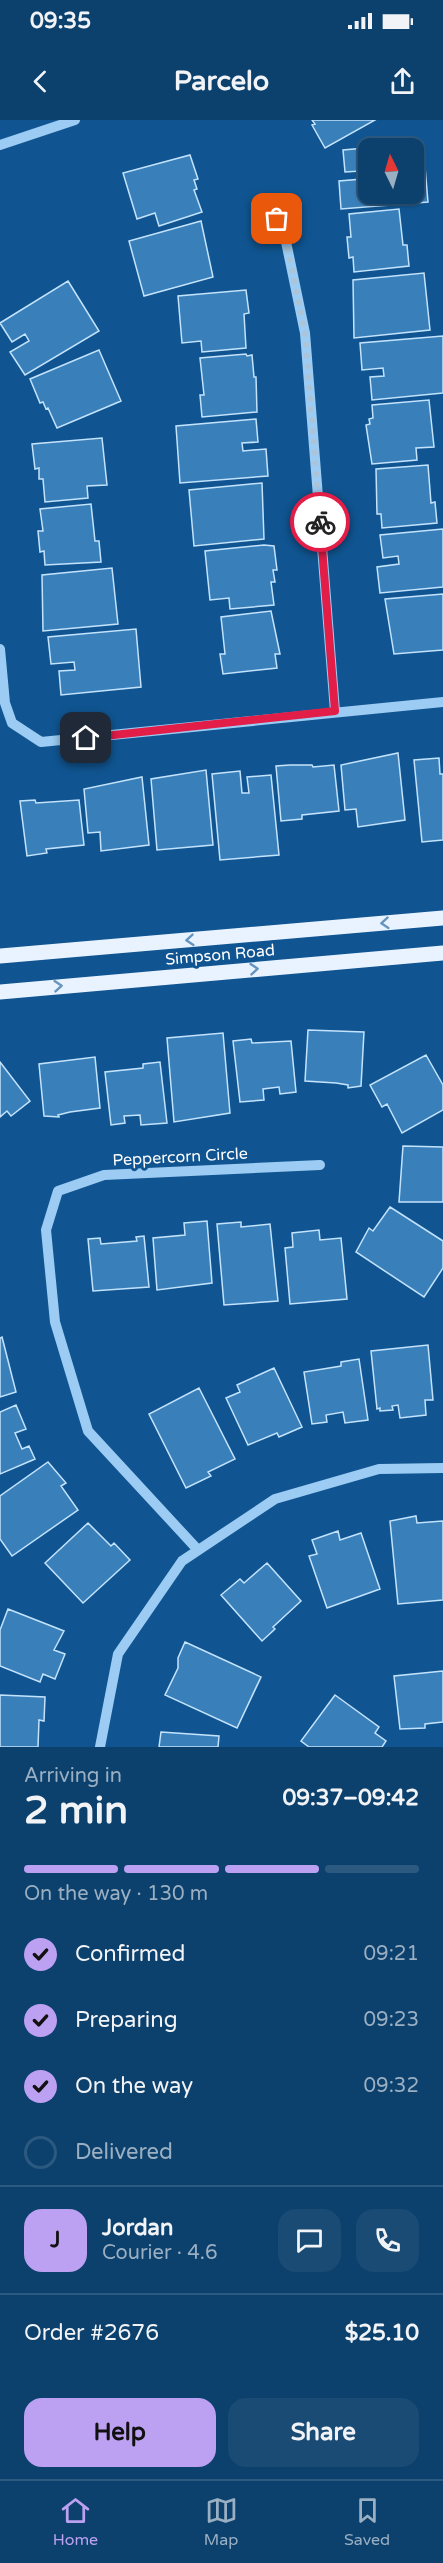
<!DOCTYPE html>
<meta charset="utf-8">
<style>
:root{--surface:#0c406d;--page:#1a4b75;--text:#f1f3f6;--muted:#9aafc2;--line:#2c5980;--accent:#bca0f2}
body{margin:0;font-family:"Varela Round",sans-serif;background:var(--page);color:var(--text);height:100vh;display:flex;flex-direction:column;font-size:22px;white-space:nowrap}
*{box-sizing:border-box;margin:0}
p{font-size:20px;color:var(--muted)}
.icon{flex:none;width:33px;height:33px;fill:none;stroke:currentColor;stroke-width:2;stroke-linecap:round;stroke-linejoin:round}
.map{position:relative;height:1627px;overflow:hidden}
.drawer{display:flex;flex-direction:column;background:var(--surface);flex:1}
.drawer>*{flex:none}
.needle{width:39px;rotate:355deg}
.controls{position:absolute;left:358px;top:18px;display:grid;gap:12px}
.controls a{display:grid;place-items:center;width:66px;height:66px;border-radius:12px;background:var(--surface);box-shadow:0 2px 4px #0004,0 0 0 2px var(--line);font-size:30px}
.pin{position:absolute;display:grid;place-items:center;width:51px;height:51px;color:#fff;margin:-26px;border-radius:12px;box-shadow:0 3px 9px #0006}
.courier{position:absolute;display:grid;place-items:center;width:60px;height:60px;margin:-30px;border:4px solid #e11d48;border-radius:50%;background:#fff;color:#222;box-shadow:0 2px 8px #0007}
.summary em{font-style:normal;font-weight:800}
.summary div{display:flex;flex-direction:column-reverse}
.summary{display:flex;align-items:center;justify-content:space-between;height:102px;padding:0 24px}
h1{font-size:39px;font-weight:800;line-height:45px}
.bar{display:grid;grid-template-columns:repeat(4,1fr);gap:9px 6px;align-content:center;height:72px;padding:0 24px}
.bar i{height:8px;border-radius:4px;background:var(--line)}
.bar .active{background:var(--accent)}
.bar p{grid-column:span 4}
.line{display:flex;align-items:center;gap:15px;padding:0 24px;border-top:2px solid var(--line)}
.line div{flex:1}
.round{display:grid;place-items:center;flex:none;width:63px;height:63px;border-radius:18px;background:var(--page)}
ol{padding:0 24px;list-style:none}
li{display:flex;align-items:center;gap:18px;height:66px}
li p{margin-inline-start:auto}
li .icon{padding:6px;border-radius:50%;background:var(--accent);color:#111;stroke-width:4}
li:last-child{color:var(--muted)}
li i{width:33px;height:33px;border:3px solid var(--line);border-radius:50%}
.cta{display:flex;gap:12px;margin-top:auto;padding:12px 24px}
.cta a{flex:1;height:69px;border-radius:18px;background:var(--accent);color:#111;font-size:24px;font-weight:800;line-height:69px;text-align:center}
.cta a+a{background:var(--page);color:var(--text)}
.status{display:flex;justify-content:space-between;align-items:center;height:42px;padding:0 30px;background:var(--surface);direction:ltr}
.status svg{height:16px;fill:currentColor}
header{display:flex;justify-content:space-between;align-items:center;height:78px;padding:0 24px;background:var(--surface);font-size:27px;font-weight:800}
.menu{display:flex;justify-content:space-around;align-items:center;height:84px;border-top:2px solid var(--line);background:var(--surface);font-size:16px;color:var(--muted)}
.menu a{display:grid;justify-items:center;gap:3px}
.menu .active{color:var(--accent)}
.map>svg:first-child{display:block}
</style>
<div class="status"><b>09:35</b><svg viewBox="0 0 49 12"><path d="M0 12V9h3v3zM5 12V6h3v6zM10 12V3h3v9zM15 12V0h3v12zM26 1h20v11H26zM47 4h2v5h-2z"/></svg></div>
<header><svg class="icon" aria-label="back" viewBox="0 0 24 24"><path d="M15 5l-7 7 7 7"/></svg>Parcelo<svg class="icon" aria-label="share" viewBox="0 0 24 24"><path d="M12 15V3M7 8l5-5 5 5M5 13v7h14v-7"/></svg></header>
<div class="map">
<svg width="443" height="1627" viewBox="0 0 443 1627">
<rect width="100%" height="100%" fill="#105591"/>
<path fill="#397fba" stroke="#c3e3fd" stroke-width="1.5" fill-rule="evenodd" d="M312,0H375L325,28L312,5L315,4Z
M423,23L428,82L341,89L339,61L362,59L361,51L345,52L343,30ZM369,28H414V74H369Z
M190,35L198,59L194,60L197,69L194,70L202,92L159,106L155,93L137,99L123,53Z
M399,89L403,125H407L409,146L354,152L353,137L349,138L347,117H351L349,94Z
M201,101L213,157L144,176L129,121Z
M424,153L430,210L354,218L353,160Z
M68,161L99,211L25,255L10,232L29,221L25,214L12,222L0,203Z
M246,170L249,193L244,194L246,228L202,232L201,221L182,223L178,176Z
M443,216V273L372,280L370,257L384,256L383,248L362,250L360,223Z
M99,230L121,281L57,308L48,288L46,289L43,282L40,283L30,259Z
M246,234L247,236L252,235L254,257H256L257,292L202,297L200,275H204L200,238Z
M429,280L434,327L416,328L417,340L372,344L366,305L370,304L369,299L373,298L372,285Z
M256,299L258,322L242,323L243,331L266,329L268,356L180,363L176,306Z
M102,318L107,365L87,366L88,378L45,382L43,359H39V348L35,349L32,324Z
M428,345L431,383L435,382L437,403L382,408L381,394H377L376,349Z
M262,363L264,419L194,426L189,370Z
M91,384L95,421H99L101,442L45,445L44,431L40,432L38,411H43L40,389Z
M443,409V467L380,473L377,447L399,444L398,436L383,438L380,415Z
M264,425L274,426L277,450H273L275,462H271L274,485L230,489L229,478L210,480L205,431Z
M112,448L118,504L43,511L42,455Z
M443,474V530L394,534L385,479Z
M271,491L280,534H275L277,548L223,554L220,534H225L221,497Z
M136,509L141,567L61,575L59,551L75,550L74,542L51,544L48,517Z
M398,633L405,700L358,707L356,689L345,690L341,645Z
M439,638L440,654H443V720L422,722L414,640Z
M290,645H312L313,647L334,645L339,691L302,695V699L281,701L276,646Z
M206,650L213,725L157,730L151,659Z
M240,651L242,673H249L247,657L271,655L279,735L220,740L212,654Z
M142,657L149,725L101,731L100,712L88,713L84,669Z
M35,680L36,683L79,680L84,725L46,729L47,733L27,736L20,681Z
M308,910L364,912L361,966L348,968V965L336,963L305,961Z
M223,913L230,993L174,1002L167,918Z
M251,919L252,923L291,921L296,972L280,974L279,967L263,969L264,980L240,982L233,921Z
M426,935L443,965V990L402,1013L387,984L382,987L370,965Z
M95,937L100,988L70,992L58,995L59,997L44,996L39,944Z
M0,942L30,981L11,996L7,991L0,997Z
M160,942L167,1003L141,1005L140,995L124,996L125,1003L111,1005L105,952L143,948V944Z
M403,1026L443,1027V1082H399Z
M390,1087L443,1121V1148L424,1177L356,1132L369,1108L373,1111Z
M207,1101L212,1163L157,1170L153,1118L185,1115L184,1103Z
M241,1102V1107L270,1104L278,1181L224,1185L217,1104Z
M319,1110L320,1120L341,1118L347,1179L290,1184L285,1128L293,1127L292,1113Z
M144,1116L149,1167L93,1171L88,1119L100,1118L101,1124L137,1121L136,1117Z
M2,1217L16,1272L0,1277V1218Z
M428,1225L433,1280H425L426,1295L400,1298L398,1285L392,1286L393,1290L380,1291V1288L377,1289L371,1231Z
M359,1239L368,1300L345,1303L343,1292L326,1295L327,1302L312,1304L304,1252L341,1246V1242Z
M274,1248L302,1307L279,1317L277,1313L248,1325L226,1278L240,1272L237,1265Z
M199,1268L235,1339L208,1352L211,1356L186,1368L149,1294Z
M16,1285L26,1309L15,1313L22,1329L29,1326L35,1339L0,1354V1292Z
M48,1342L66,1363L61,1366L78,1390L12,1436L0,1419V1376Z
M416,1396L417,1403L443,1401V1480L398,1484L390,1401Z
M88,1403L111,1426L114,1423L130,1440L83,1483L45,1443Z
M338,1411L340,1420L361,1413L380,1469L327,1488L309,1436L317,1434L312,1420Z
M267,1443L301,1481L273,1507L275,1509L262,1521L221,1475L240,1459L244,1463Z
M8,1489L64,1511L54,1530L65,1534L55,1559L43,1554L40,1562L0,1546V1510Z
M185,1522L261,1557L237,1608L165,1575L178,1548V1538Z
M443,1551V1602L425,1604V1608L400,1609L394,1556Z
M0,1575L45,1577L44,1601L39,1600L38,1627H0Z
M335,1575L379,1607L375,1613L386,1621L382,1627H309L301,1621Z
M161,1612L219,1616L218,1627H159Z"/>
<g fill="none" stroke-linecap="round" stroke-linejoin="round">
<path stroke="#9cccf3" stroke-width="10" d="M0,25L75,0
M269,81L285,117L305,213L335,591
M0,529L5,583L12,603L41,622L443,582
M198,1430L88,1311L55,1202L46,1110L58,1071L104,1055L320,1045
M100,1627L118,1534L182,1441L275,1379L379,1349L443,1348"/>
<path stroke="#e8f3ff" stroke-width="15" d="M0,836L443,798
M0,872L443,833"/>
</g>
<defs><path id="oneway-chevron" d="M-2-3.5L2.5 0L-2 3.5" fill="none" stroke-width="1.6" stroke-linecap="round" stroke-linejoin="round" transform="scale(1.5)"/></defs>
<g stroke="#6694bd">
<use href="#oneway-chevron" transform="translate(385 803) rotate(175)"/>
<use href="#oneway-chevron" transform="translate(190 820) rotate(175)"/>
<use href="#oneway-chevron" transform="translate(254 849) rotate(-5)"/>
<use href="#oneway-chevron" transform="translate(58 866) rotate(-5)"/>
</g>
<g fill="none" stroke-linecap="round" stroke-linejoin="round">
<path stroke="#abc4d8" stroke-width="6" stroke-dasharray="0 10.8" d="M277,99L285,117L305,213L320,402"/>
<path stroke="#e11d48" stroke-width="8" d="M86,618L335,591L320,402"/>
</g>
<g text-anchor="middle" stroke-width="6" stroke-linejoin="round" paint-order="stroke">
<g font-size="16" fill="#fff" stroke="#105591">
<text transform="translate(220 834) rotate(-5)" y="6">Simpson Road</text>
<text transform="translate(180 1036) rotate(-3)" y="6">Peppercorn Circle</text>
</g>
</g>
</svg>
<div class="controls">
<a><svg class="needle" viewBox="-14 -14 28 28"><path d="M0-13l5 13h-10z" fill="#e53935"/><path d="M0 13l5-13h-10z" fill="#9aafc2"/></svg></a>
</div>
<div class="pin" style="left:277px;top:99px;background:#ea580c"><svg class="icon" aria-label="bag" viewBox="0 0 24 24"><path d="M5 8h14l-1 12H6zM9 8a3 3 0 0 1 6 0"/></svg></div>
<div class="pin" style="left:86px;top:618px;background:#1f2937"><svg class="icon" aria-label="home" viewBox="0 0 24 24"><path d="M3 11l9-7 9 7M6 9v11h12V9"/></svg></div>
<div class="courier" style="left:320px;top:402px"><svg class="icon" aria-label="bike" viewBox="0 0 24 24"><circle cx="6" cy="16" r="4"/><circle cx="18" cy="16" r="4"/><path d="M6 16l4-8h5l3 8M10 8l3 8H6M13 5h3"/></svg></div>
</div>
<section class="drawer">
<div class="summary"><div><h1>2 min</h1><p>Arriving in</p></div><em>09:37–09:42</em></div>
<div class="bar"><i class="active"></i><i class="active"></i><i class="active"></i><i></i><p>On the way · 130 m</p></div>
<ol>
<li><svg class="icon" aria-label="check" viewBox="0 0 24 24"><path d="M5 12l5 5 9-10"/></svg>Confirmed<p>09:21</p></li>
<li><svg class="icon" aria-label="check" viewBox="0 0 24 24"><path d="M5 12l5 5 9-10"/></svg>Preparing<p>09:23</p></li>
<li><svg class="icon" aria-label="check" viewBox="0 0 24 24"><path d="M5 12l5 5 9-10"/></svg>On the way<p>09:32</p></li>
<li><i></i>Delivered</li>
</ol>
<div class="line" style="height:108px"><b class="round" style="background:var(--accent);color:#111">J</b><div><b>Jordan</b><p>Courier · 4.6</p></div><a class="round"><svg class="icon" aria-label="chat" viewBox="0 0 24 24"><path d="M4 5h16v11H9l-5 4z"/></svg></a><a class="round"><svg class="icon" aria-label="phone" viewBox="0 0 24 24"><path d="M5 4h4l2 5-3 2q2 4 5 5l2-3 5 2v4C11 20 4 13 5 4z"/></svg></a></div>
<div class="line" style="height:78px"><div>Order #2676</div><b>$25.10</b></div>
<div class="cta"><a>Help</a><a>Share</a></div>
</section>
<nav class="menu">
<a class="active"><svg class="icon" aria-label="home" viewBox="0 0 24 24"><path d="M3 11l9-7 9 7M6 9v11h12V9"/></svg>Home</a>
<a><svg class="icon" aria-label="map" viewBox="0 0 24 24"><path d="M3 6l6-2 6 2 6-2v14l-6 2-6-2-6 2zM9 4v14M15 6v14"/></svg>Map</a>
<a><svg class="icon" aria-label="saved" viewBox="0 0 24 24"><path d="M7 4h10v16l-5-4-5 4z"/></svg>Saved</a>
</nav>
